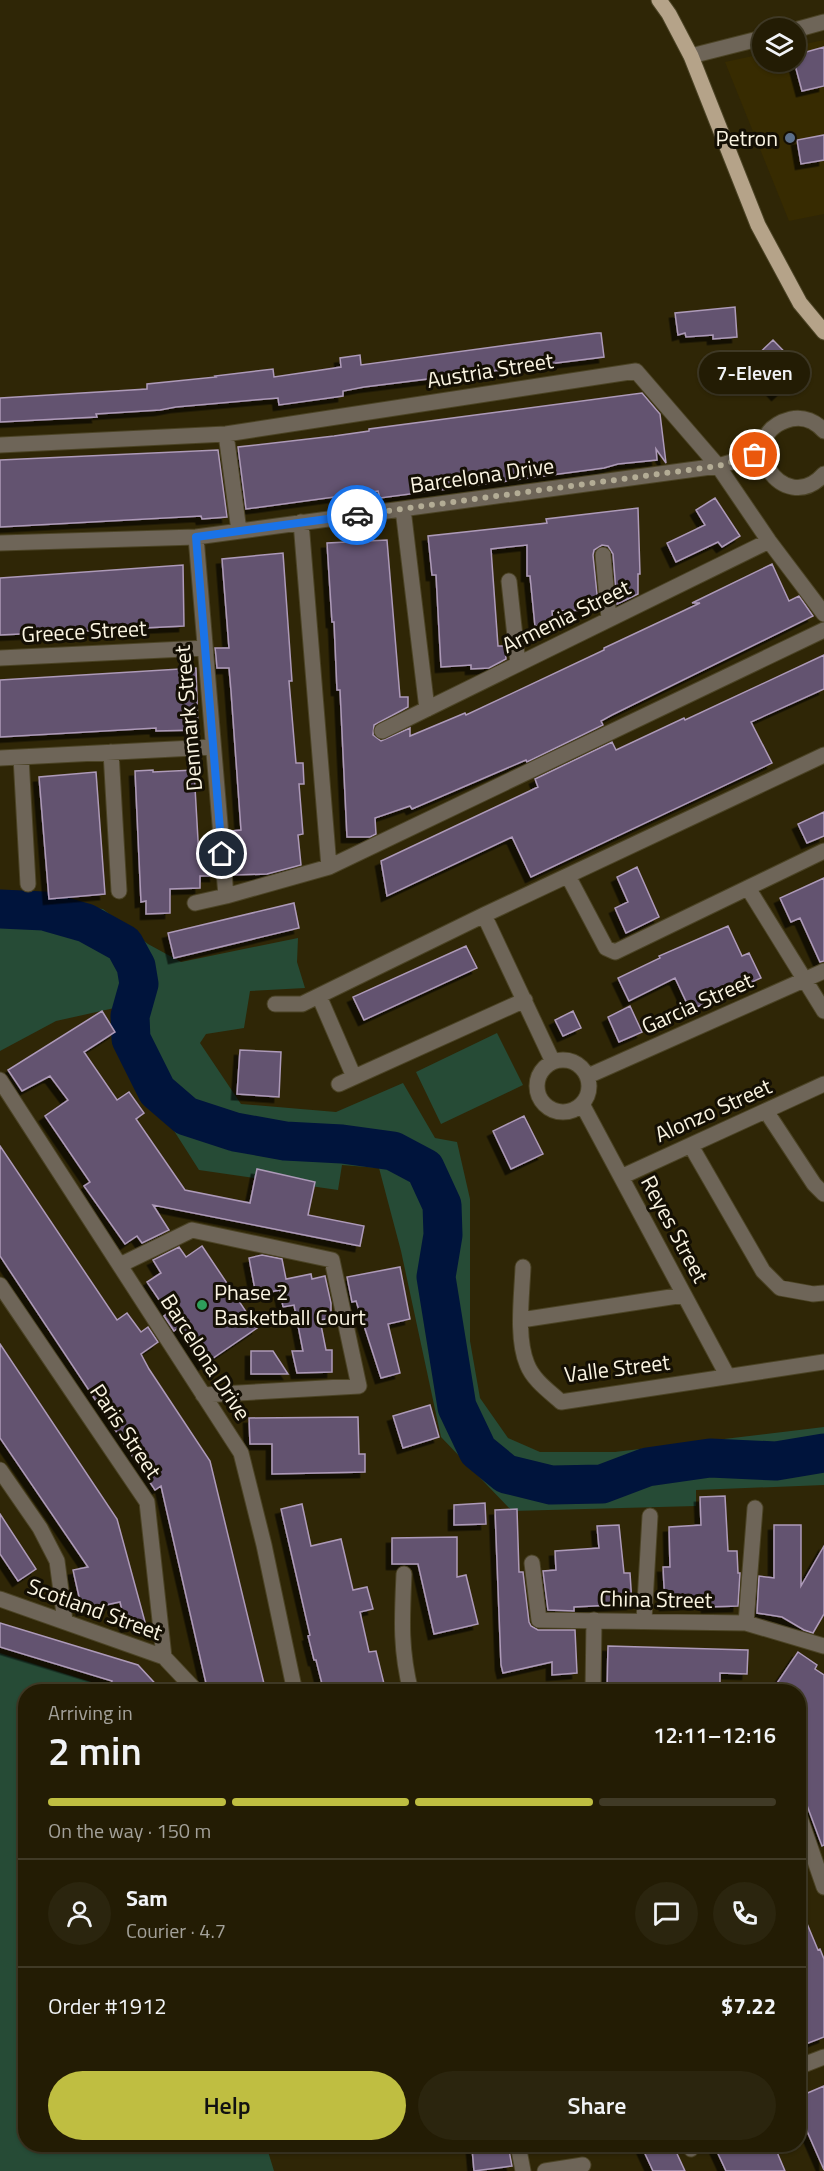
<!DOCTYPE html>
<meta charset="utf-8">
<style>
:root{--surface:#231c04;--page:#2b250e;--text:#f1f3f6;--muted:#a3a19a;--line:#403a26;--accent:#bfbe41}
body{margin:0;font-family:"Titillium Web",sans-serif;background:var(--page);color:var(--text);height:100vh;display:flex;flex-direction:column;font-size:22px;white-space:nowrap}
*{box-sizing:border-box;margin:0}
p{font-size:20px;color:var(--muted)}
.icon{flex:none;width:33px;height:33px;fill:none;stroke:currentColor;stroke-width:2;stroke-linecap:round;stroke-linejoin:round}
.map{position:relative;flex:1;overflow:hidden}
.side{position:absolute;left:18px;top:1684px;width:788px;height:468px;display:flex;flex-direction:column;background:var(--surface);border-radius:24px;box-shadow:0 2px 4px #0004,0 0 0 2px var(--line)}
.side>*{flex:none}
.buttons{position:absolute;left:752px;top:18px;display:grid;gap:12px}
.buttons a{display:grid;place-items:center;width:54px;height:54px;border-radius:50%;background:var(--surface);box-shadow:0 2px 4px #0004,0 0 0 2px var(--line);font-size:30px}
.pin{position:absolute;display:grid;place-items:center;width:51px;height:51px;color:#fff;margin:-26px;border:3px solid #fff;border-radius:50%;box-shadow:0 2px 6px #0007}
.courier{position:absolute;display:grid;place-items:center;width:60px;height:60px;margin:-30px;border:4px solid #1a73e8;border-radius:50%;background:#fff;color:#222;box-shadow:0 2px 8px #0007}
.bubble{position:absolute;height:42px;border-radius:21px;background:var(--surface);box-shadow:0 2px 4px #0004,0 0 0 2px var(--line);font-size:20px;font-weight:600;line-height:42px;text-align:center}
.overview em{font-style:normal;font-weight:600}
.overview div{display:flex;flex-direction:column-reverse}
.overview{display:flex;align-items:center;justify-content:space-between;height:102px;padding:0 30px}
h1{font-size:39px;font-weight:600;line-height:45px}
.bar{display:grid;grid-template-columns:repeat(4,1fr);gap:9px 6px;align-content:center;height:72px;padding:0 30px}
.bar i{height:8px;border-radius:4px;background:var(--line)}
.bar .active{background:var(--accent)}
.bar p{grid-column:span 4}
.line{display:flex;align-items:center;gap:15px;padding:0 30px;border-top:2px solid var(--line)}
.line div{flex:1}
.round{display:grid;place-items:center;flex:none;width:63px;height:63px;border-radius:32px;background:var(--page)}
.button{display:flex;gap:12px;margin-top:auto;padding:12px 30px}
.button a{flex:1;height:69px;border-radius:36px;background:var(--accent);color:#111;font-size:24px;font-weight:600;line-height:69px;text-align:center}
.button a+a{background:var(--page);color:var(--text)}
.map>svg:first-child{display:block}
</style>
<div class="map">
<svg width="824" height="2171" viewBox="0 0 824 2171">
<defs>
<filter id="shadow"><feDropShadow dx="-5.5" dy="5.5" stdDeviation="0" flood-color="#0009"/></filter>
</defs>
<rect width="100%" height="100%" fill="#2f2606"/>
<path fill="#372b01" d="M824,40V214L789,221L725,62L762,54V62H795V46Z"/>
<path fill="#264b36" d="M0,896L103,909L148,944L181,962L298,938L297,962L305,988L250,991L244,1028L206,1034L200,1043L241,1104L336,1112L403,1083L435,1138L457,1142L470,1199V1341L480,1398L508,1438L540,1452H615L824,1427V1485L696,1490V1506L512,1511L441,1437L401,1251L379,1168L342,1165L338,1190L199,1170L148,1090L123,1042L119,1007L56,1021L0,1051Z
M497,1033L523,1085L441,1124L416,1072Z
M0,1653L123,1692H26V2145H266L274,2171H0Z"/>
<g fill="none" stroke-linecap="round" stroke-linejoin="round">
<path stroke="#00143c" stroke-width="39" d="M0,909L44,911L86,923L124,944L136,966L139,984L130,1016L131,1039L157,1091L186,1116L235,1132L285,1141L342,1144L393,1151L425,1168L442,1205L443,1235L436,1277L457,1407L478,1451L506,1474L551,1485L602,1484L647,1467L710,1458L776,1461L824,1453"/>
</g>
<path fill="#64536f" stroke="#ad9ab9" stroke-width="1.5" filter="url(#shadow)" d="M824,47V86L802,91L795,65V55Z
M824,135V160L801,164L797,140Z
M735,307L737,337L713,339V335L686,337L685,333L678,335L675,313Z
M597,333H601L604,357L364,387L343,391V396L279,405L278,398L176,407L160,410L96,414L97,417L0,422V398L147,389V384L216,377L215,376L273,369L274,377L341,367L340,358L360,355L361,365Z
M773,340L803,371L777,395L748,364Z
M642,393L660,414L666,463L656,449L657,460L618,464L604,468L380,498L378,491L246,509L238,447L334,436L369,431V429Z
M218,450L227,517L202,519L201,516L0,527V460Z
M715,498L740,536L722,547L718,542L676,562L667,543L705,525L696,510Z
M638,508L640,574H638V594L617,604L613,554L608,546L602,545L594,550L593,555L598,604L589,605V610L552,611L553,625L535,626L530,576H527V545L491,549L498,646H505L506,659L489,668L471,669V665L441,667L436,575H432L428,536L547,523L546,519Z
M387,540L400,697H408V707L374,725L373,735L381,741L410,728V736L465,713L466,715L604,650V648L700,603H692L772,564L789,601L799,596L813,616L612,715L601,721L603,725L527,762L526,760L412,809L410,806L375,818L376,834L370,837H347L340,690H337L334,622H332L327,543Z
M283,553L292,681H289L296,763H303L304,784H299L303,834L298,835L301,865L267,874L234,875L232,831L241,830L231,691L229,668H217L216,656L215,648H229L222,559Z
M183,565L184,626L0,635V578Z
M824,655V689L751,722L772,763L531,877L512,837L387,896L381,861L538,787L535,779L612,742L616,750L684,718L685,720Z
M196,668L198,730L156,731V728L0,737V680Z
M153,770V772L194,770L199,857L213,856L215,876H200V888L170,889V913L146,914V901L141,902L135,771Z
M96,772L105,894L49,899L39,777Z
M824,812V836L807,843L798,824Z
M637,867L659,917L626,933L615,908L628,902L617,877Z
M824,878V961L820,962L800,918L791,922L780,898Z
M294,903L299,928L174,958L168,933Z
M728,926L742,956L749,953L761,978L690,1010L675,978L629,1001L618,978L660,958L659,956Z
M466,946L477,968L364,1020L353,997Z
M630,1006L642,1032L619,1042L608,1017Z
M102,1011L115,1032L84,1052L117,1100L129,1092L144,1113L136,1119L185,1190L250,1203L257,1169L315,1182L308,1215L364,1226L360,1246L153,1205L169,1230L142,1243L137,1236L125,1244L84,1186L90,1182L45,1116L68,1100L50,1076L22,1091L8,1070Z
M573,1011L581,1028L563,1036L555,1020Z
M240,1050L281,1052L279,1097L237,1094Z
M524,1116L543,1154L511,1169L493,1131Z
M0,1146L117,1320L127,1313L141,1332L148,1327L158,1342L141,1354L149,1369L210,1461L266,1692H208L161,1486L155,1490L0,1256Z
M202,1246L257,1328L203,1365L178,1328L174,1331L164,1316L168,1313L147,1282L161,1273L153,1260L179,1247L186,1257Z
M262,1255L282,1259L286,1279L311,1274L312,1279L325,1276L331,1303V1318L320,1320L326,1350H332V1372L297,1373L292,1351H303L294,1305L283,1307L280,1290L256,1295L249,1258Z
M400,1267L410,1319L388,1324L400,1373L381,1378L356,1301L352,1302L347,1277Z
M0,1344L117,1519L145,1622L126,1627L120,1602L82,1610L73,1570L88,1567L0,1438Z
M251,1351H273L288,1374H251Z
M430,1405L439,1437L403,1448L393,1416Z
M358,1417L359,1454H365V1472L272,1474V1444H250L249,1418Z
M725,1496L728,1551H737L738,1573H740L738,1606L707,1607V1603L665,1605L663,1567H670L669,1527L701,1525L700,1497Z
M485,1503L486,1524L454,1525V1505Z
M302,1504L311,1546L341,1539L353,1590L367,1587L373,1609L360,1612L369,1652L376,1651L386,1692H324L316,1660H314L308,1636L310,1635L281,1509Z
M517,1509L519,1572H523L529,1622L531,1626L538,1630H575L577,1673L552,1675V1662L503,1673L501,1665L495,1510Z
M0,1514L36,1569L18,1581L0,1554Z
M619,1525L624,1573H630L632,1604L574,1607V1611L548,1610L543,1571L556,1570L555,1551L599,1548L597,1526Z
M774,1525H801V1586L824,1546V1614L813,1633L804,1630L782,1617L757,1613L759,1576L774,1578Z
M457,1537V1577L466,1575L478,1624L434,1634L418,1564H392V1538Z
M0,1623L138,1665L163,1692H108L112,1681L0,1647Z
M608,1646L748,1650L747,1674L720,1673V1692H607Z
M798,1652L817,1665L815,1669L824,1675V1845L822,1846L798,1781V1692H771Z
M798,1902L818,1950L820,1949L824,1959V2037L798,2047Z
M824,2086V2170L803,2122L798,2124V2097Z
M508,2145L512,2166L474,2171L472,2148Z
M641,2145H673L685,2171H653Z
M714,2145H774L785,2171H726Z"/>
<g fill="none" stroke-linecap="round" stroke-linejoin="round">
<defs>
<path id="minor" d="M795,30L824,22
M691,56L762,38
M824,431C816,422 804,416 791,419C729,435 783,520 824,474
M226,434L239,531
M0,445L226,434L636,371L718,466L769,541L824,614
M403,509L427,709
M301,522L329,867
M196,537L226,896
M0,543L196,537L718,466L762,453
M603,555L609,619
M509,581L518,664
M0,658L205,648
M382,731L769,541
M111,752L119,891
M21,757L28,884
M0,758L213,747
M568,876L606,948L615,952L824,851
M748,888L824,1011
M195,903L226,896L329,867L824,630
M484,915L553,1062
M319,996L354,1077
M275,1004H302L484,915L824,755
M537 1086a26 26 0 1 1 52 0a26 26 0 1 1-52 0Z
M588,1076L824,971
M0,1080L241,1453L264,1545L295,1692
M339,1084L525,1000
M582,1104L727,1375
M766,1111L814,1184L824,1194
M691,1146L763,1271L780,1288L813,1294L824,1293
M621,1177L824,1084
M120,1265L192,1230L332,1260L359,1386L203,1395
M523,1267C522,1295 516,1338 527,1364C533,1380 549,1391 561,1402L824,1362
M0,1285L147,1502L164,1657
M521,1320L684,1295
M0,1470L40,1528L57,1561L65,1621
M532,1563L539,1620L746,1623L824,1646
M404,1574C402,1618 400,1649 411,1692
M0,1599L164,1657L197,1692
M644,1620L650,1516
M746,1623L755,1508
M593,1692L594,1620
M798,1812L824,1887
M798,2067L824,2057
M518,2145L523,2171
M690,2145L691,2149
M545,2171L583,2165"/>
<path id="major" d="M659,0L669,14L691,56L758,225L800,303L824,332"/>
</defs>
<use href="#minor" stroke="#4b4325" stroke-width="17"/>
<use href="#major" stroke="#4b4325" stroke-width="17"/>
<use href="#minor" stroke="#6e6558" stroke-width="15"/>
<use href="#major" stroke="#b5a389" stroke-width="15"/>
</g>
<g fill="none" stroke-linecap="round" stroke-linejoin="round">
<path stroke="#b3ac95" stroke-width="6" stroke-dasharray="0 10.8" d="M357,515L718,466L755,455"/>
<path stroke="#1a73e8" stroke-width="8" d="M222,854L196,537L357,515"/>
</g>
<circle fill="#5c6f8a" stroke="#140f04" stroke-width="2" cx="790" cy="138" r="6"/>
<circle fill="#2e9e5b" stroke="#140f04" stroke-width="2" cx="202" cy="1305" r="6"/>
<g text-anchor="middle" stroke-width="6" stroke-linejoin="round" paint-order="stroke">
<g font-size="22" fill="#faf4e2" stroke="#140f04" text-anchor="end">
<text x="778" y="146">Petron</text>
<text x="214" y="1300" text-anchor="start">Phase 2<tspan x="214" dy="25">Basketball Court</tspan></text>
</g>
<g font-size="22" fill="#faf4e2" stroke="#140f04">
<text transform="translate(490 370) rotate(-9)" y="8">Austria Street</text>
<text transform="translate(482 475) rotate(-8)" y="8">Barcelona Drive</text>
<text transform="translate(566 616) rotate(-26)" y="8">Armenia Street</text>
<text transform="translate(84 631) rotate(-3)" y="8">Greece Street</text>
<text transform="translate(188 718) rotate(-95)" y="8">Denmark Street</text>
<text transform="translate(697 1003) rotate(-24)" y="8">Garcia Street</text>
<text transform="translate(713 1110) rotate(-24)" y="8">Alonzo Street</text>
<text transform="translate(675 1229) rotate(62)" y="8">Reyes Street</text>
<text transform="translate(206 1357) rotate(57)" y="8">Barcelona Drive</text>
<text transform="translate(617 1368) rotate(-7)" y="8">Valle Street</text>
<text transform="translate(126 1431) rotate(56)" y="8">Paris Street</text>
<text transform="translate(656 1599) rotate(1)" y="8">China Street</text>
<text transform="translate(95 1609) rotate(20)" y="8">Scotland Street</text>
</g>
</g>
</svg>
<div class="buttons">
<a><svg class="icon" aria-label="layers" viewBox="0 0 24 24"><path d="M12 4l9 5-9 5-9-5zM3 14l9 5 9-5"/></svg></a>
</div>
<div class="pin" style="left:755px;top:455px;background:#ea580c"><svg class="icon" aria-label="bag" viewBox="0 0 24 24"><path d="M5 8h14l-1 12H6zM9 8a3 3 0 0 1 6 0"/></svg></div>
<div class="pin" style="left:222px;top:854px;background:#1f2937"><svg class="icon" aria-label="home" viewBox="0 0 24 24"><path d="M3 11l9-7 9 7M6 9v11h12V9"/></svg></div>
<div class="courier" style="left:357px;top:515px"><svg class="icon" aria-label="car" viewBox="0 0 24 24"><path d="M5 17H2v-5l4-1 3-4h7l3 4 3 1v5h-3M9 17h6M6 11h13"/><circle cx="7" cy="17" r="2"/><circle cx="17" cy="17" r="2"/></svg></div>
<div class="bubble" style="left:699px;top:352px;width:111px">7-Eleven</div>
<section class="side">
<div class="overview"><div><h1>2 min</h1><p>Arriving in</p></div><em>12:11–12:16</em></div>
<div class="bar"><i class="active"></i><i class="active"></i><i class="active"></i><i></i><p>On the way · 150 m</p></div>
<div class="line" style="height:108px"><a class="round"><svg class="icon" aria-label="person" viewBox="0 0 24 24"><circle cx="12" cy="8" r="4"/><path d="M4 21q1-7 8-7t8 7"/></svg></a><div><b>Sam</b><p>Courier · 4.7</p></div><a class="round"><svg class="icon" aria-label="chat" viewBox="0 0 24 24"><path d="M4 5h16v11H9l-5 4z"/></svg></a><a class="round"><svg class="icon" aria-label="phone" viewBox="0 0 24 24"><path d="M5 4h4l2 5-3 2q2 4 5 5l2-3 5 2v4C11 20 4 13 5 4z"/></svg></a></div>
<div class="line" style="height:78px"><div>Order #1912</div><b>$7.22</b></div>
<div class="button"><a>Help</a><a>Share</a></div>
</section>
</div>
